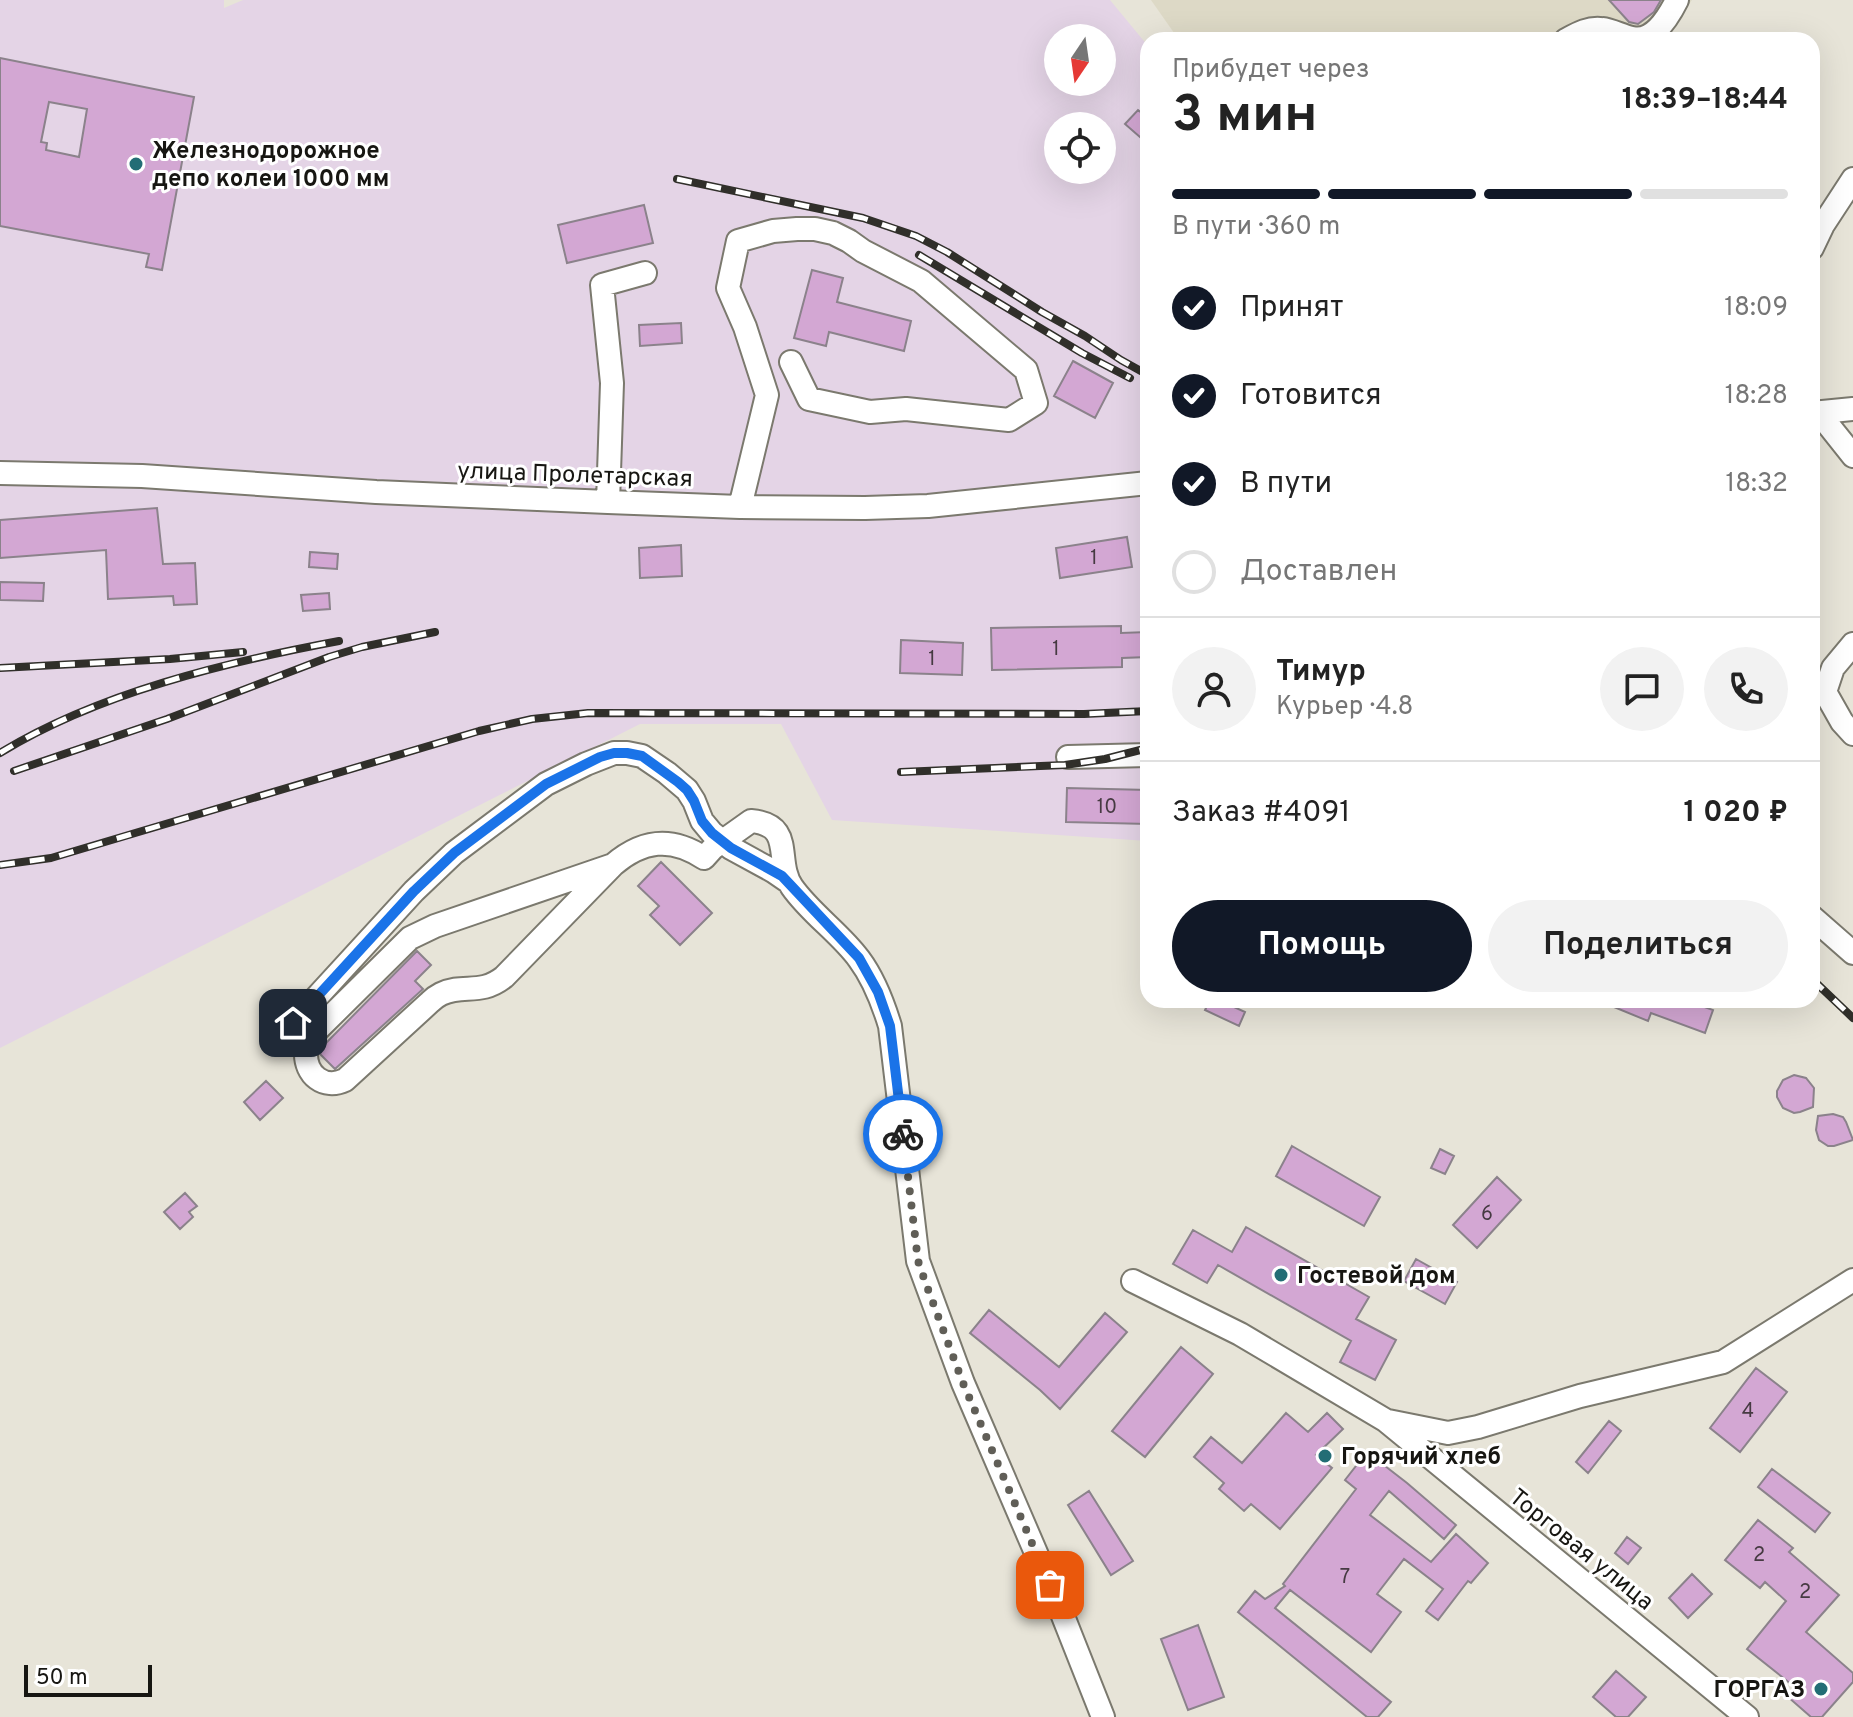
<!DOCTYPE html>
<html lang="ru">
<meta charset="utf-8">
<style>
:root{--surface:#fff;--page:#f2f2f2;--text:#222;--muted:#767676;--line:#e0e0e0;--accent:#111827}
body{margin:0;font-family:Overpass,sans-serif;background:var(--page);color:var(--text);height:100vh;display:flex;flex-direction:column;font-size:30px;white-space:nowrap}
*{box-sizing:border-box;margin:0}
p{font-size:26px;color:var(--muted)}
.icon{flex:none;width:44px;height:44px;fill:none;stroke:currentColor;stroke-width:2;stroke-linecap:round;stroke-linejoin:round}
.map{position:relative;flex:1;overflow:hidden}
.panel{position:absolute;left:1140px;top:32px;width:680px;height:976px;display:flex;flex-direction:column;background:var(--surface);border-radius:24px;box-shadow:0 8px 32px #0002}
.panel>*{flex:none}
.needle{width:52px;rotate:193deg}
.controls{position:absolute;left:1044px;top:24px;display:grid;gap:16px}
.controls a{display:grid;place-items:center;width:72px;height:72px;border-radius:50%;background:var(--surface);box-shadow:0 8px 32px #0002;font-size:40px}
.scale{position:absolute;left:24px;bottom:20px;width:128px;box-sizing:border-box;padding-left:8px;border:4px solid #171612;border-top:0;font-size:22px;line-height:28px;white-space:nowrap;color:#171612;-webkit-text-stroke:6px #fff;paint-order:stroke}
.pin{position:absolute;display:grid;place-items:center;width:68px;height:68px;color:#fff;margin:-34px;border-radius:16px;box-shadow:0 4px 12px #0006}
.courier{position:absolute;display:grid;place-items:center;width:80px;height:80px;margin:-40px;border:6px solid #1a73e8;border-radius:50%;background:#fff;color:#222;box-shadow:0 2px 10px #0007}
.summary em{font-style:normal;font-weight:700}
.summary div{display:flex;flex-direction:column-reverse}
.summary{display:flex;align-items:center;justify-content:space-between;height:136px;padding:0 32px}
h1{font-size:52px;font-weight:700;line-height:60px}
.bar{display:grid;grid-template-columns:repeat(4,1fr);gap:12px 8px;align-content:center;height:96px;padding:0 32px}
.bar i{height:10px;border-radius:6px;background:var(--line)}
.bar .on{background:var(--accent)}
.bar p{grid-column:span 4}
.line{display:flex;align-items:center;gap:20px;padding:0 32px;border-top:2px solid var(--line)}
.line div{flex:1}
.round{display:grid;place-items:center;flex:none;width:84px;height:84px;border-radius:42px;background:var(--page)}
ol{padding:0 32px;list-style:none}
li{display:flex;align-items:center;gap:24px;height:88px}
li p{margin-inline-start:auto}
li .icon{padding:8px;border-radius:50%;background:var(--accent);color:#fff;stroke-width:4}
li:last-child{color:var(--muted)}
li i{width:44px;height:44px;border:4px solid var(--line);border-radius:50%}
.cta{display:flex;gap:16px;margin-top:auto;padding:16px 32px}
.cta a{flex:1;height:92px;border-radius:48px;background:var(--accent);color:#fff;font-size:32px;font-weight:700;line-height:92px;text-align:center}
.cta a+a{background:var(--page);color:var(--text)}
.map>svg:first-child{display:block}
</style>
<div class="map">
<svg width="1853" height="1717" viewBox="0 0 1853 1717">
<rect width="100%" height="100%" fill="#e7e4d8"/>
<path fill="#ddd9c6" d="M1151,0H1692L1663,40H1179Z"/>
<path fill="#e4d4e6" fill-rule="evenodd" d="M0,0H224V8L243,0H1110L1148,46V841L832,820L781,724H640L0,1048ZM1058,38H1102V82H1058ZM1058,126H1102V170H1058Z"/>
<path fill="#d3a7d3" stroke="#8b828b" stroke-width="2" fill-rule="evenodd" d="M1609,0H1661L1654,12L1638,24L1629,22Z
M0,58L194,97L162,270L146,267L149,254L0,226ZM49,102L87,109L79,157L46,150L47,143L41,142Z
M1138,110L1148,118V144L1125,124Z
M644,205L653,243L567,263L558,225Z
M812,270L843,278L837,302L911,321L904,351L829,332L826,346L794,338Z
M681,323L682,343L640,346L639,325Z
M1073,361L1113,383L1095,418L1054,396Z
M157,508L163,564L195,563L197,604L174,605L173,596L108,599L106,550L0,558V520Z
M1127,537L1132,567L1060,578L1056,548Z
M681,545L682,576L640,578L639,548Z
M310,552L338,554L337,569L309,567Z
M0,582L44,583L43,601L0,600Z
M329,593L330,609L303,611L301,595Z
M1121,626V633L1148,632V657L1122,658V667L992,670L991,628Z
M901,640L963,643L962,675L900,673Z
M1067,788L1148,790V824L1066,822Z
M661,862L712,913L680,945L650,915L659,906L638,886Z
M417,951L431,965L415,981L423,989L335,1069L320,1054L324,1045Z
M1210,1000H1219L1245,1012L1239,1026L1205,1010Z
M1597,1000H1685L1713,1010L1705,1033L1651,1013L1648,1021Z
M1794,1075L1806,1078L1814,1088L1813,1107L1800,1112L1794,1113L1783,1108L1777,1097V1091L1783,1080Z
M266,1081L283,1098L260,1120L244,1102Z
M1833,1114L1843,1117L1846,1122L1853,1140L1834,1146H1828L1819,1140L1816,1130L1818,1116Z
M1292,1146L1380,1197L1364,1226L1276,1176Z
M1440,1149L1454,1156L1445,1174L1431,1168Z
M1497,1177L1521,1200L1477,1248L1453,1225Z
M185,1193L197,1206L189,1212L193,1217L180,1229L164,1212Z
M1246,1227L1369,1297L1356,1319L1396,1340L1375,1380L1340,1362L1351,1341L1218,1265L1207,1283L1173,1264L1193,1230L1232,1252Z
M1416,1259L1457,1282L1445,1304L1404,1281Z
M989,1310L1059,1367L1105,1313L1127,1332L1060,1409L1040,1390L970,1333Z
M1181,1347L1213,1374L1145,1457L1112,1431Z
M1756,1368L1787,1392L1740,1452L1710,1428Z
M1286,1413L1308,1432L1327,1413L1343,1429L1316,1455L1332,1468L1280,1529L1251,1504L1244,1511L1219,1489L1224,1483L1194,1457L1211,1437L1242,1463Z
M1609,1421L1621,1431L1588,1473L1576,1462Z
M1367,1452L1407,1483L1456,1525L1444,1539L1389,1491L1370,1515L1431,1562L1456,1534L1488,1563L1471,1583L1468,1581L1438,1620L1426,1611L1443,1589L1404,1559L1377,1594L1401,1612L1371,1652L1290,1590L1275,1608L1391,1702L1378,1717H1367L1238,1612L1255,1591L1265,1599L1285,1586L1283,1584L1356,1489L1345,1480Z
M1772,1469L1830,1513L1815,1532L1758,1487Z
M1089,1491L1133,1561L1111,1575L1068,1505Z
M1758,1520L1793,1548L1789,1552L1839,1595L1806,1632L1853,1673V1682L1822,1717H1811L1788,1697L1796,1688L1747,1649L1786,1601L1765,1582L1760,1588L1725,1560Z
M1627,1537L1641,1548L1628,1564L1615,1553Z
M1692,1574L1712,1594L1688,1618L1669,1598Z
M1198,1625L1224,1697L1188,1710L1161,1639Z
M1616,1671L1646,1697L1628,1717H1616L1593,1697Z"/>
<g fill="none" stroke-linecap="round" stroke-linejoin="round">
<defs>
<path id="minor" d="M1566,40C1577,34 1589,27 1602,29C1612,30 1622,36 1632,38C1653,43 1669,16 1677,0
M1812,248L1823,225L1853,179
M1818,412L1853,456
M1812,413L1853,409
M0,473L142,476L376,492L608,502L740,507L865,508L928,506L1148,483
M608,502L612,383L602,285L645,273
M740,507L767,395L745,327L728,288L738,241L773,231L797,229H815L833,233L849,241L863,251L921,281L1026,370L1036,403L1009,420L906,409L870,412L809,399L791,362
M1853,644L1833,668L1825,692L1842,722L1853,734
M1068,757L1148,755
M613,865L435,926L410,938L318,1029C313,1036 307,1043 306,1052C305,1075 324,1090 345,1080L430,1002C433,999 437,996 441,994C464,983 480,996 504,977L613,865C642,840 671,836 704,858L713,848L751,821C796,825 774,861 792,887C811,914 840,933 859,959C874,979 883,1003 890,1026L918,1261L963,1383L1061,1611L1103,1717
M1812,917L1853,953
M293,1023L414,891L454,853L546,784L586,764L614,753H627L642,756L667,773L687,790L694,801L702,821L712,833L731,848L773,871L789,882
M1133,1281L1240,1334L1385,1420L1747,1717
M1388,1421L1448,1433L1478,1427L1580,1396L1723,1362L1853,1280"/>
</defs>
<use href="#minor" stroke="#7b796e" stroke-width="26"/>
<use href="#minor" stroke="#fff" stroke-width="22"/>
<defs>
<path id="rail" d="M677,179L863,218L916,236L947,252L1042,312L1085,336L1121,360L1148,375
M919,255L1082,353L1130,378
M0,668L170,659L243,652
M0,753C98,693 226,662 339,641
M14,771L167,719L329,657L362,647L435,632
M901,772L1065,765L1105,759L1148,748
M0,865L51,858L479,731L532,719L588,713L1084,714L1148,711
M1812,979L1853,1018"/>
</defs>
<use href="#rail" stroke="#302f2a" stroke-width="8"/>
<use href="#rail" stroke="#fff" stroke-width="5" stroke-dasharray="15" stroke-linecap="butt"/>
</g>
<g fill="none" stroke-linecap="round" stroke-linejoin="round">
<path stroke="#605e57" stroke-width="8" stroke-dasharray="0 14.4" d="M903,1134L918,1261L926,1284L963,1383L1050,1585"/>
<path stroke="#1a73e8" stroke-width="10" d="M293,1023L414,891L454,853L546,784L600,757L614,753H627L642,756L678,782L687,790L694,801L702,821L712,833L731,848L782,876L859,958L878,992L890,1026L903,1134"/>
</g>
<g fill="#236d75" stroke="#fff" stroke-width="3">
<circle cx="136" cy="164" r="8"/>
<circle cx="1281" cy="1275" r="8"/>
<circle cx="1325" cy="1456" r="8"/>
<circle cx="1821" cy="1689" r="8"/>
</g>
<g text-anchor="middle" stroke-width="6" stroke-linejoin="round" paint-order="stroke">
<g font-size="20" fill="#463a42">
<text x="1094" y="564">1</text>
<text x="1056" y="655">1</text>
<text x="932" y="665">1</text>
<text x="1107" y="813">10</text>
<text x="1487" y="1220">6</text>
<text x="1748" y="1417">4</text>
<text x="1759" y="1561">2</text>
<text x="1345" y="1583">7</text>
<text x="1805" y="1598">2</text>
</g>
<g font-size="24" font-weight="bold" fill="#171612" stroke="#fff" text-anchor="start">
<text x="152" y="158">Железнодорожное<tspan x="152" dy="28">депо колеи 1000 мм</tspan></text>
<text x="1297" y="1283">Гостевой дом</text>
<text x="1341" y="1464">Горячий хлеб</text>
<text x="1805" y="1697" text-anchor="end">ГОРГАЗ</text>
</g>
<g font-size="24" fill="#171612" stroke="#fff">
<text transform="translate(575 474) rotate(2)" y="8">улица Пролетарская</text>
<text transform="translate(1582 1549) rotate(39)" y="8">Торговая улица</text>
</g>
</g>
</svg>
<div class="controls">
<a><svg class="needle" viewBox="-14 -14 28 28"><path d="M0-13l5 13h-10z" fill="#e53935"/><path d="M0 13l5-13h-10z" fill="#767676"/></svg></a>
<a><svg class="icon" aria-label="locate" viewBox="0 0 24 24"><circle cx="12" cy="12" r="6"/><path d="M12 2v4M12 18v4M2 12h4M18 12h4"/></svg></a>
</div>
<div class="scale">50 m</div>
<div class="pin" style="left:1050px;top:1585px;background:#ea580c"><svg class="icon" aria-label="bag" viewBox="0 0 24 24"><path d="M5 8h14l-1 12H6zM9 8a3 3 0 0 1 6 0"/></svg></div>
<div class="pin" style="left:293px;top:1023px;background:#1f2937"><svg class="icon" aria-label="home" viewBox="0 0 24 24"><path d="M3 11l9-7 9 7M6 9v11h12V9"/></svg></div>
<div class="courier" style="left:903px;top:1134px"><svg class="icon" aria-label="bike" viewBox="0 0 24 24"><circle cx="6" cy="16" r="4"/><circle cx="18" cy="16" r="4"/><path d="M6 16l4-8h5l3 8M10 8l3 8H6M13 5h3"/></svg></div>
<section class="panel">
<div class="summary"><div><h1>3 мин</h1><p>Прибудет через</p></div><em>18:39–18:44</em></div>
<div class="bar"><i class="on"></i><i class="on"></i><i class="on"></i><i></i><p>В пути · 360 m</p></div>
<ol>
<li><svg class="icon" aria-label="check" viewBox="0 0 24 24"><path d="M5 12l5 5 9-10"/></svg>Принят<p>18:09</p></li>
<li><svg class="icon" aria-label="check" viewBox="0 0 24 24"><path d="M5 12l5 5 9-10"/></svg>Готовится<p>18:28</p></li>
<li><svg class="icon" aria-label="check" viewBox="0 0 24 24"><path d="M5 12l5 5 9-10"/></svg>В пути<p>18:32</p></li>
<li><i></i>Доставлен</li>
</ol>
<div class="line" style="height:144px"><a class="round"><svg class="icon" aria-label="person" viewBox="0 0 24 24"><circle cx="12" cy="8" r="4"/><path d="M4 21q1-7 8-7t8 7"/></svg></a><div><b>Тимур</b><p>Курьер · 4.8</p></div><a class="round"><svg class="icon" aria-label="chat" viewBox="0 0 24 24"><path d="M4 5h16v11H9l-5 4z"/></svg></a><a class="round"><svg class="icon" aria-label="phone" viewBox="0 0 24 24"><path d="M5 4h4l2 5-3 2q2 4 5 5l2-3 5 2v4C11 20 4 13 5 4z"/></svg></a></div>
<div class="line" style="height:104px"><div>Заказ #4091</div><b>1 020 ₽</b></div>
<div class="cta"><a>Помощь</a><a>Поделиться</a></div>
</section>
</div>
